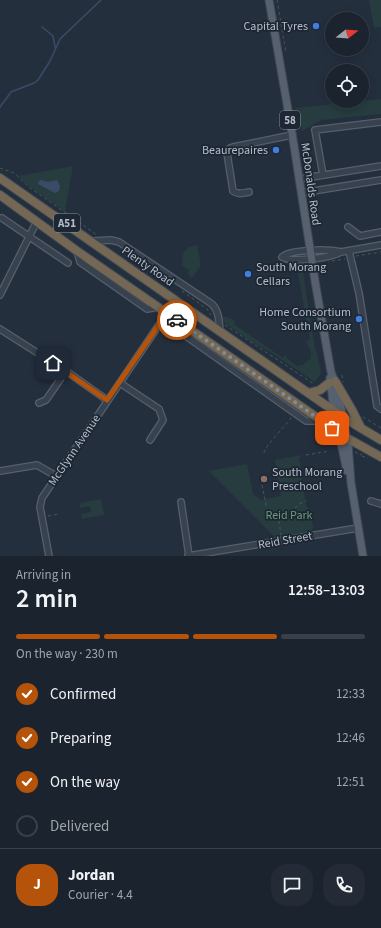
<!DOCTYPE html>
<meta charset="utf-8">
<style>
:root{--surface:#1b232e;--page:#242b36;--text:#f1f3f6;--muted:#a0a4aa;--line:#39404a;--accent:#b45309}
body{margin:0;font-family:"Source Sans 3",sans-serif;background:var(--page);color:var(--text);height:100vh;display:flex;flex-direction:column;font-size:15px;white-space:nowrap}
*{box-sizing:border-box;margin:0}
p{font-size:13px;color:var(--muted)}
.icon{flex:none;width:22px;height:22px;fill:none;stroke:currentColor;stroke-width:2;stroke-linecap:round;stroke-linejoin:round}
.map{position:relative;height:556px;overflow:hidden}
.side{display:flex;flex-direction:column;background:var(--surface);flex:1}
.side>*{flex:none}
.needle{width:26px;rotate:73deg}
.buttons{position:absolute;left:325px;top:12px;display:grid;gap:8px}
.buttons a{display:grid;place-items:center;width:44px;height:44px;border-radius:50%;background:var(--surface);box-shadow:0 2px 10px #0003,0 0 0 1px var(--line);font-size:20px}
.pin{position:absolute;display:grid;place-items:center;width:34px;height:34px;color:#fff;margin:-17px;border-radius:8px;box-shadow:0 2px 6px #0006}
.courier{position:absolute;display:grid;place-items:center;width:40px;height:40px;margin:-20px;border:3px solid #b45309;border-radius:50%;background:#fff;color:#222;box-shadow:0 1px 5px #0007}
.head em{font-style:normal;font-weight:600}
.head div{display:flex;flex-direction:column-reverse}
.head{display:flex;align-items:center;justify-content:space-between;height:68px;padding:0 16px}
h1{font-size:26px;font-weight:600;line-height:30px}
.bar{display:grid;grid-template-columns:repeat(4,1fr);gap:6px 4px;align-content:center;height:48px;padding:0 16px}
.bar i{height:5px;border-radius:3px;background:var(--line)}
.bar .selected{background:var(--accent)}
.bar p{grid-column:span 4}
.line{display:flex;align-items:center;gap:10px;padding:0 16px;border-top:1px solid var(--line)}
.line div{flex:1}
.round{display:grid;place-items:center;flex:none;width:42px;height:42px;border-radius:16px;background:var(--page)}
ol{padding:0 16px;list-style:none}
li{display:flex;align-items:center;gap:12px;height:44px}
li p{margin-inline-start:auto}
li .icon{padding:4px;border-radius:50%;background:var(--accent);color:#fff;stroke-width:4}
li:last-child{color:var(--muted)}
li i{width:22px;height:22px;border:2px solid var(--line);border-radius:50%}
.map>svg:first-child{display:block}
</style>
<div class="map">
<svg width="381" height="556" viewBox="0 0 381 556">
<rect width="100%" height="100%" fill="#242f3e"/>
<path fill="#263c3f" d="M369,0H381V27L374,28Z
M381,99V114L321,120L302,131L296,108Z
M73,166L65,212L29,186L18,176Z
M197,245L201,265L192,278L188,274L189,270L182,266L183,254L188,247Z
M295,264L299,265L303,273L315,349H316L321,373L315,382L272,353L250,341L221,320V317H227L235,321L234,323L235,325L283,358L285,355L289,360L297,366L303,365L311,358V352L306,341L310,340L298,273L295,265L291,267L290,265Z
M301,455V457L299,458L306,505L311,512L313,528L310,532L275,539L274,536L209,471L247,464L253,494L261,500L281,496L275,460Z
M101,499L104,515L82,519L81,514L91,512L90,506L80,508L79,503Z"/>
<path fill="#394c67" d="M41,180L48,182L57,180L60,186L59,191L55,193L38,184V182Z"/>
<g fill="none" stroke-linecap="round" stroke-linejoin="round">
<path stroke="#394c67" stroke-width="1.5" d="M42,27L53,36L55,47
M0,107L11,92L34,83L38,80L50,61L60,39L101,0"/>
<defs>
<path id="minor" d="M323,175L315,130L381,122
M299,179L381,166
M249,192C243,193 238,195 233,191L227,153L230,148L233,147L292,135
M301,193L381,180
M2,218L68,263
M348,227L360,236L381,232
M93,241L111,240L119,242L212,304C219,311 219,321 220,331
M77,251L80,262L147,309L158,307
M349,251L359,293L377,406L381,409
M341,252C330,258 292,263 282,257C290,249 329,249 341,252L381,245
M0,295L37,221
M172,317L176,329L306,421H322
M0,329L66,371L107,400
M120,383L159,409L163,420L150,440
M39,403L46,400L66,371
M0,471L37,465L56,476
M371,501L381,504
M181,502L189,556
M49,556L40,507L42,498L167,313
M188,556L358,528"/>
<path id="major" d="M269,0L292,133L316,287L331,372L337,387L348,444L351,483L363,556
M330,378L334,411L347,471"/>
<path id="highway" d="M0,178L344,418L381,440
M0,195L77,251L322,421L347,438L381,457
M335,381L352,410L361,428
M309,393L320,390L329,383"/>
</defs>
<use href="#minor" stroke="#565f6c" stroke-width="8"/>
<use href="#major" stroke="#414a57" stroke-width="9"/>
<use href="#highway" stroke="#434c59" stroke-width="10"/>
<path stroke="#44595c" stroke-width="1" stroke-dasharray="3 3" stroke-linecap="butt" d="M277,0L286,53
M0,168L14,173L29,187L97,235
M356,256L381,252
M332,261L345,259
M325,267L329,262
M182,291L207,309L211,315
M225,325L314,384
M342,375L343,382
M363,417L381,428
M330,434V437L333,439
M355,452L360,455L362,454
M264,453C264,447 286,425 292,417
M306,455L330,451
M362,456L368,458
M262,485L268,515L270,516L291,512L299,504L306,501
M278,515L281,535
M48,516L60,514"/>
<use href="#minor" stroke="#38414e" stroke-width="5.5"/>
<use href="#major" stroke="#56606e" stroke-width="7"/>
<use href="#highway" stroke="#746855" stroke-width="8"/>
</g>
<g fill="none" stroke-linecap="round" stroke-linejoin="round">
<path stroke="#828b98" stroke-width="4" stroke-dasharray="0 7.2" d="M177,320L332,428"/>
<path stroke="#b45309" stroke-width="5" d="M53,363L107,400L167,313L177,320"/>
</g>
<g fill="#3f7fe0" stroke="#1d2633" stroke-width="1.5">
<circle cx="316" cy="26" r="4"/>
<circle cx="276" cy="150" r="4"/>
<circle cx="248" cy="274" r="4"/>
<circle cx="359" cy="319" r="4"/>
</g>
<circle fill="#8d6e63" stroke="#1d2633" stroke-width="1.5" cx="264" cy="479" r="4"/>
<g text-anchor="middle" stroke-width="3.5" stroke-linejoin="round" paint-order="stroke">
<g fill="#1d2633" stroke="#878f9c" stroke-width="1">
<rect x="280" y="111" width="20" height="18" rx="3"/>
<rect x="54" y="214" width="26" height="18" rx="3"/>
</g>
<g font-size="11" font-weight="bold" fill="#b4bcc9">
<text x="290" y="124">58</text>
<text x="67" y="227">A51</text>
</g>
<g font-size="12" fill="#b4bcc9" stroke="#1d2633" text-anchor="end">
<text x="308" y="30">Capital Tyres</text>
<text x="268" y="154">Beaurepaires</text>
<text x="256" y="271" text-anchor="start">South Morang<tspan x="256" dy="14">Cellars</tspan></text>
<text x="351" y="316">Home Consortium<tspan x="351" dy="14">South Morang</tspan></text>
<text x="272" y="476" text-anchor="start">South Morang<tspan x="272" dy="14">Preschool</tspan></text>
</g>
<g font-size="12" fill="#b4bcc9" stroke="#1d2633">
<text transform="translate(311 184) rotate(82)" y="4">McDonalds Road</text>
<text transform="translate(148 266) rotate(35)" y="4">Plenty Road</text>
<text transform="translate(74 450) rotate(-56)" y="4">McGlynn Avenue</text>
<text transform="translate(285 540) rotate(-10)" y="4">Reid Street</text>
</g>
<g font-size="12" fill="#6b9a76" stroke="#1d2633">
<text x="289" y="519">Reid Park</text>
</g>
</g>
</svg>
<div class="buttons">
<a><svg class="needle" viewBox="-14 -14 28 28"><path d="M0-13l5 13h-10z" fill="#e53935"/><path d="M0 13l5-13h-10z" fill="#a0a4aa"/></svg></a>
<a><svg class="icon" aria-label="locate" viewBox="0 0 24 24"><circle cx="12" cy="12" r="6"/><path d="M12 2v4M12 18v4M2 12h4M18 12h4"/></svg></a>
</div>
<div class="pin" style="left:332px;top:428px;background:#ea580c"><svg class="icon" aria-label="bag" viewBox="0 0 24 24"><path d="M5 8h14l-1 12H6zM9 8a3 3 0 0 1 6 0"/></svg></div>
<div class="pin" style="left:53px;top:363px;background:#1f2937"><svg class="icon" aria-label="home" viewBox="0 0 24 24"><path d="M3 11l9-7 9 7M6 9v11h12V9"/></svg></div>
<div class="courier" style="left:177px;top:320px"><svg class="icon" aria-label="car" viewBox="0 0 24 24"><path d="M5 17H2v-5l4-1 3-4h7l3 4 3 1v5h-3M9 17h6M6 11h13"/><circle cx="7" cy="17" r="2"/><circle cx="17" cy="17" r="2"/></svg></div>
</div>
<section class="side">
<div class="head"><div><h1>2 min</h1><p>Arriving in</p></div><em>12:58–13:03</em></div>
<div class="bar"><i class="selected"></i><i class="selected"></i><i class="selected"></i><i></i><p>On the way · 230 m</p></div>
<ol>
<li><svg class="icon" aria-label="check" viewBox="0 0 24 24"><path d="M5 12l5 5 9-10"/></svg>Confirmed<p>12:33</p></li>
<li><svg class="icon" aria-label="check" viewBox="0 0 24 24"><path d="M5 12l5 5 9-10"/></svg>Preparing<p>12:46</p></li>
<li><svg class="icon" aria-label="check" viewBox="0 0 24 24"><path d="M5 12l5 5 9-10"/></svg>On the way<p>12:51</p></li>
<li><i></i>Delivered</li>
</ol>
<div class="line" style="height:72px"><b class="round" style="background:var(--accent);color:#fff">J</b><div><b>Jordan</b><p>Courier · 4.4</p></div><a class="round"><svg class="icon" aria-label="chat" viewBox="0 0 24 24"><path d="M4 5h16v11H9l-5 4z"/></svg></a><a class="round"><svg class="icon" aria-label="phone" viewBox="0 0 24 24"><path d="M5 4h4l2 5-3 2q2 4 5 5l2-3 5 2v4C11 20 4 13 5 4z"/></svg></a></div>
</section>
